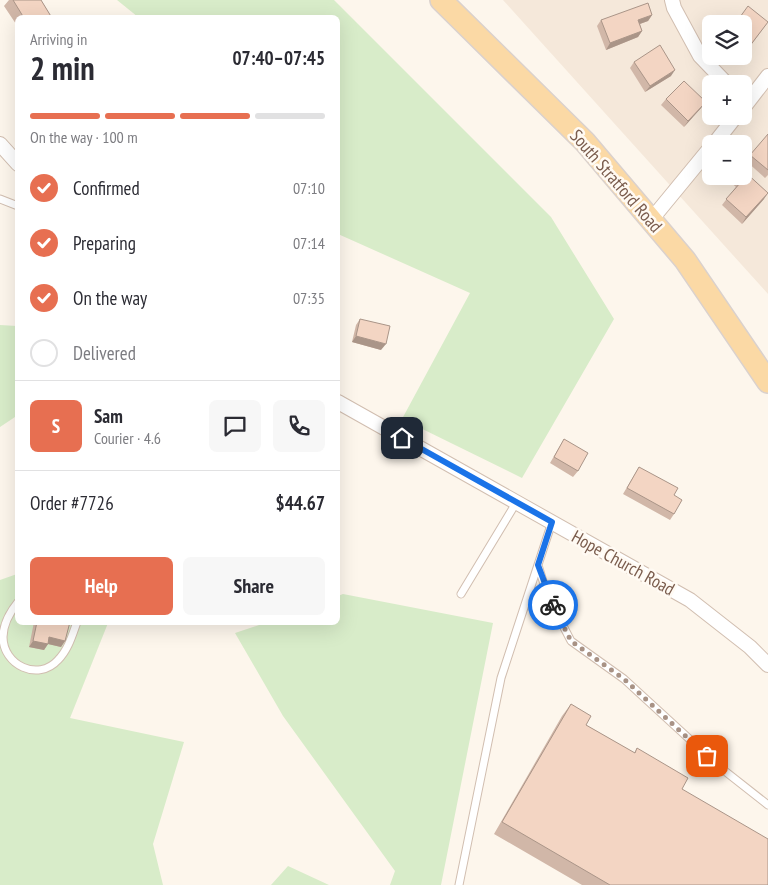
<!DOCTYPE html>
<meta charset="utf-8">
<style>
:root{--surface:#fff;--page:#f7f7f7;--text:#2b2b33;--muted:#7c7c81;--line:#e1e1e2;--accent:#e76f51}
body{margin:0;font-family:"PT Sans Narrow",sans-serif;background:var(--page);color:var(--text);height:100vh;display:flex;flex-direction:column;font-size:19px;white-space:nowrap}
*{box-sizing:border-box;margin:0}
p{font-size:16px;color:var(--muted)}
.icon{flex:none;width:28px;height:28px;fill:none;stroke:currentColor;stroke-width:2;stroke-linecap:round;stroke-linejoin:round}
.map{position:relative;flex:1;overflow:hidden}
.details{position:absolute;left:15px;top:15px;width:325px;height:610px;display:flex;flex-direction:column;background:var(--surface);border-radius:8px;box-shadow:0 5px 20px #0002}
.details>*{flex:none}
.tools{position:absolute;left:702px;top:15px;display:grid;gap:10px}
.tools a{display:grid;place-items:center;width:50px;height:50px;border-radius:8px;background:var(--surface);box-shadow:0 5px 20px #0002;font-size:25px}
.pin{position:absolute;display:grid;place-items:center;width:42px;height:42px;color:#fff;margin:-21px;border-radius:10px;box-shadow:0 2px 8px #0006}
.courier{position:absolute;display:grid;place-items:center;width:50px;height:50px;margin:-25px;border:4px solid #1a73e8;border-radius:50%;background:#fff;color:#222;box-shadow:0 1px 6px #0007}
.head em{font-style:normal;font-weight:600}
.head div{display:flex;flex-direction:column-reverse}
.head{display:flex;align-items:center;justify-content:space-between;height:85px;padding:0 15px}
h1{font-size:32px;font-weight:600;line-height:38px}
.bar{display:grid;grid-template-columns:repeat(4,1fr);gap:8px 5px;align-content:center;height:60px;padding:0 15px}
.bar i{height:6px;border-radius:4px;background:var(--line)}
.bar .current{background:var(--accent)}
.bar p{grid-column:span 4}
.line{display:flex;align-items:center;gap:12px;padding:0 15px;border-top:1px solid var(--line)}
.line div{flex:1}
.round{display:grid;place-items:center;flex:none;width:52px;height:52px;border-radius:8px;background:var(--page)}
ol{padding:0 15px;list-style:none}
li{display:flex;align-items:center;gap:15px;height:55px}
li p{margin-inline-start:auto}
li .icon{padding:5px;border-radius:50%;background:var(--accent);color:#fff;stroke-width:4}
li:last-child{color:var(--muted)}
li i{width:28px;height:28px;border:2px solid var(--line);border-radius:50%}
.button{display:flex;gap:10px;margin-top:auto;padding:10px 15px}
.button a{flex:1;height:58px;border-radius:8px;background:var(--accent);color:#fff;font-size:20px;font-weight:600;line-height:58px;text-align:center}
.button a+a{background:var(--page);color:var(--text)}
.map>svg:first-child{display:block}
</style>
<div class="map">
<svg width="768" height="885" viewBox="0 0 768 885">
<rect width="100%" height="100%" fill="#fdf6ec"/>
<path fill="#f5e8da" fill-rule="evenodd" d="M503,0H768V294ZM711,24H744V56H711ZM711,84H744V116H711ZM711,144H744V176H711Z"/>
<path fill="#d8ecc9" d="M117,0H334L551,217L614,319L522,478L402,419L470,293L338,234V18L138,17Z
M0,325L17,326L18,415L0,427Z
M17,574L18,622L108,623L70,718L184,742L153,844L163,885H0V580Z
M343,594L493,623L441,885H390L395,871L283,716L235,633L265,623L338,622V596Z
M288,866L329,885H271Z"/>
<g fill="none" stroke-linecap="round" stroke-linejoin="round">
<defs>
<path id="lane" d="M0,199L18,206
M538,565L548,597L571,641L624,679L721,768L768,805
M461,594L516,503
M18,602C10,612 3,623 3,637C3,665 38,682 58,660C68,650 72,636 77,622
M459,885L501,678L552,522"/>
<path id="street" d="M672,0L674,8L700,56L727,84
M744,107L768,76
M0,144L18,164
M714,144L736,116
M651,220L711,147
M338,402L690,600L750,647L768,665"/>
<path id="primary" d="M441,0L585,142L685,260L768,382"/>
</defs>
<use href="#lane" stroke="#d1beb0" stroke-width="9"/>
<use href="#street" stroke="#d1beb0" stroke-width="16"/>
<use href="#primary" stroke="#dad1cd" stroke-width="24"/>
<use href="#lane" stroke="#fff" stroke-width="7"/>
<use href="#street" stroke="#fff" stroke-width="14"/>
<use href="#primary" stroke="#fbd9a5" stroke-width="21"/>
</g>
<path fill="#d1b7a8" d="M9,0H41L52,18H18V27L4,6Z
M652,15L648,21L640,24L642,31L638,37L606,50L597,26L601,20Z
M768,22L745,53L744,52V24Z
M634,62L671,76L645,92L630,68Z
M666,99L701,108L684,127L661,105Z
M768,134V175L765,178L746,161Z
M728,176H744L764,199L742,224L722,205L736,187L727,179Z
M360,319L381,350L352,342L356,325Z
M564,439L578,471L573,477L550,463Z
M639,467L674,495V514L670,520L623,494Z
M34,622H70L65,641L61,647L48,644L44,650L29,647Z
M571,704L586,725L634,753L637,748L682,789L768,885H582L494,834L562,716Z"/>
<path fill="#aa9588" d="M652,15L648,21L634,26L638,20Z
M642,31L638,37L606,50L610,43Z
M675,70L671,76L645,92L650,86Z
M706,102L701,108L684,127L688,121Z
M768,193L764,199L742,224L746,217Z
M356,336L386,344L381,350L352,342Z
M49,637L65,641L61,647L48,644L44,650L29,647L33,641Z"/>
<path fill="#f3d5c3" stroke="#aa9588" d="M13,0H41L52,18H24Z
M648,3L652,15L638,20L642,31L610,43L601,20Z
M748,6L768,22L749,47L744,43V24H735Z
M660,45L675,70L650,86L634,62Z
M684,81L706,102L688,121L666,99Z
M768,134V170L750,155Z
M744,171L768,193L746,217L726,199L741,182L735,176H744Z
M360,319L390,326L386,344L356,336Z
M564,439L588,453L578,471L554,457Z
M639,467L678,488L674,495L682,500L674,514L627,488Z
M37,622H70L65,641L49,637L48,644L33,641Z
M571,704L591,716L586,725L635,753L637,748L688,778L682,789L768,839V885H610L502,822Z"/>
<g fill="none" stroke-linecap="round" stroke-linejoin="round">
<path stroke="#a89285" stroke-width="5" stroke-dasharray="0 9" d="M553,605L571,641L624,679L707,756"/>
<path stroke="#1a73e8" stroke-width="6" d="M402,438L552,522L538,565L553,605"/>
</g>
<g text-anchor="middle" stroke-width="5" stroke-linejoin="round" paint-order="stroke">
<g font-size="18" fill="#7a5c4d" stroke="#fffaf3">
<text transform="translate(616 181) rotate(49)" y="6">South Stratford Road</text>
<text transform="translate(623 563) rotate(29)" y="6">Hope Church Road</text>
</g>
</g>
</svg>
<div class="tools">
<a><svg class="icon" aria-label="layers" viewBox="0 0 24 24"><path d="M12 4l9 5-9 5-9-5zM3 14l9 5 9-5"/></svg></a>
<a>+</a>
<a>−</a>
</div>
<div class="pin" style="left:707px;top:756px;background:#ea580c"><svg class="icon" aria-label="bag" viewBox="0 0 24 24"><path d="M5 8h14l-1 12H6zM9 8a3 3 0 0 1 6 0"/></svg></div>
<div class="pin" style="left:402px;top:438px;background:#1f2937"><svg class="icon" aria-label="home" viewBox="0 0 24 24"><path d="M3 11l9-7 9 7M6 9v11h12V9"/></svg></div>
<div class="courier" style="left:553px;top:605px"><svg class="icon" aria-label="bike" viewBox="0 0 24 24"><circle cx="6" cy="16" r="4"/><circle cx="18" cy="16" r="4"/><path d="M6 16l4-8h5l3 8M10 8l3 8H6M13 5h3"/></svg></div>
<section class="details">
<div class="head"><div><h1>2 min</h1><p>Arriving in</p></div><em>07:40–07:45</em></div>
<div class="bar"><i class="current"></i><i class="current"></i><i class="current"></i><i></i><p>On the way · 100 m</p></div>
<ol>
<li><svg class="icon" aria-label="check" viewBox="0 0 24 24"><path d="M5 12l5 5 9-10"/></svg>Confirmed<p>07:10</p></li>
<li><svg class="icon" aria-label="check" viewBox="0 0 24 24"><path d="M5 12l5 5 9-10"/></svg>Preparing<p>07:14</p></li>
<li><svg class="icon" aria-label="check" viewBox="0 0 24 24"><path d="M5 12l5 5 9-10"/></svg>On the way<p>07:35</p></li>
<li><i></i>Delivered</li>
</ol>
<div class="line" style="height:90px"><b class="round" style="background:var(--accent);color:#fff">S</b><div><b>Sam</b><p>Courier · 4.6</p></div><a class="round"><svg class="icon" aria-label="chat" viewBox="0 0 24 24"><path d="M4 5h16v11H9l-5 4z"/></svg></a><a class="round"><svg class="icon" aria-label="phone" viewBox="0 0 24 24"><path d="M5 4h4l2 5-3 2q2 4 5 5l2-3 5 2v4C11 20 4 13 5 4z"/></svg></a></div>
<div class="line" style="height:65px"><div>Order #7726</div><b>$44.67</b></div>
<div class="button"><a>Help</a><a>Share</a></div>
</section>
</div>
